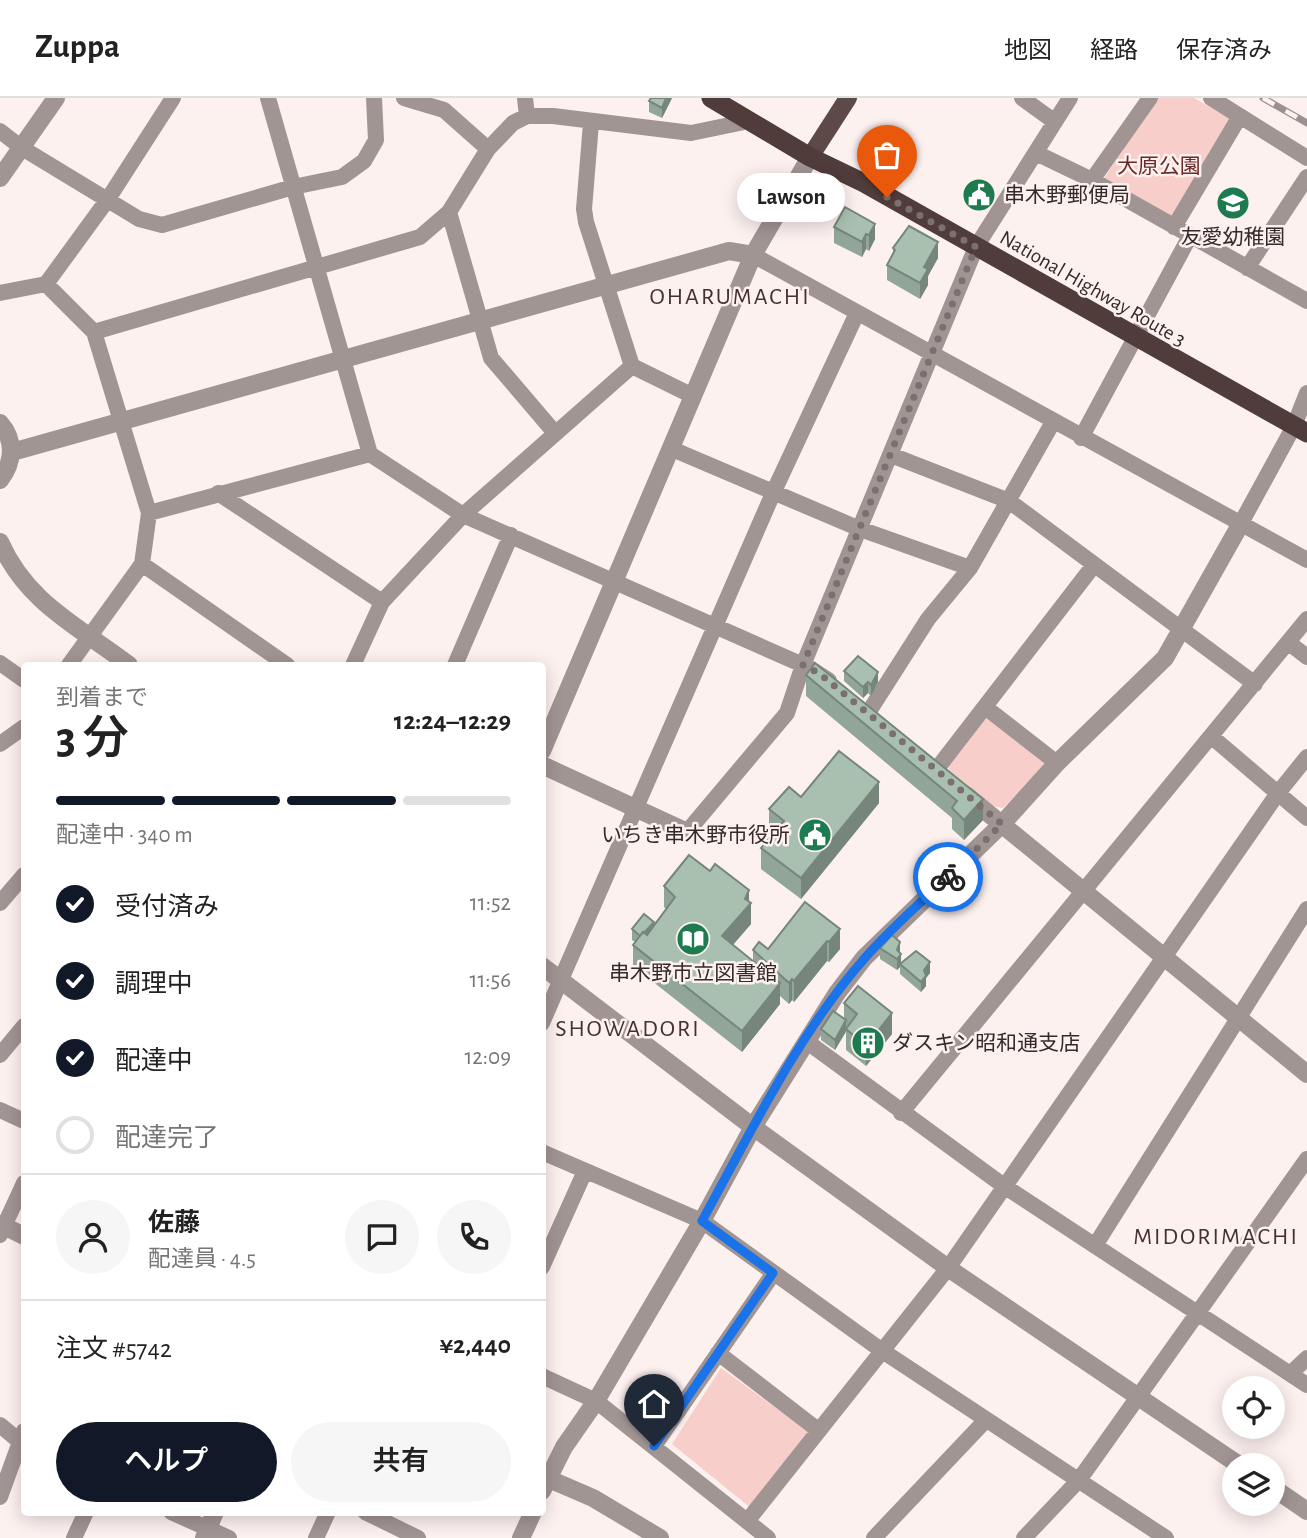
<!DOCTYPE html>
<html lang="ja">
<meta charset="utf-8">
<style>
:root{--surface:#fff;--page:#f6f6f6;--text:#222;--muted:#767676;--line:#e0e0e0;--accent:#111827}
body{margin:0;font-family:"Alegreya Sans","Noto Sans JP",sans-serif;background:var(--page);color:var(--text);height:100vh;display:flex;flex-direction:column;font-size:26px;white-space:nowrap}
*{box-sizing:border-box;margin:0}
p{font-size:23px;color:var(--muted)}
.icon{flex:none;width:38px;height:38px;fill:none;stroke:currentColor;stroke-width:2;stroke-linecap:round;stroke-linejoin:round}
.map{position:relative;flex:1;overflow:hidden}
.sheet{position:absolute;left:21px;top:564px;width:525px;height:854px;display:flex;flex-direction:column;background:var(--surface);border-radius:7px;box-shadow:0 4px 18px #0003}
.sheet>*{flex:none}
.buttons{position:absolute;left:1222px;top:1278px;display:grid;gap:14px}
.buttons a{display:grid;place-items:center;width:63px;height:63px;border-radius:50%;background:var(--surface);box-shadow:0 4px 18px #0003;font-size:35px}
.pin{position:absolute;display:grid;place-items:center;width:60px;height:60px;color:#fff;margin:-72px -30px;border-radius:50% 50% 50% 0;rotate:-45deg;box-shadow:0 0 7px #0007}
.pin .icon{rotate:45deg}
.courier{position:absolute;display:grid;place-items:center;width:70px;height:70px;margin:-35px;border:5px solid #1a73e8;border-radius:50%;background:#fff;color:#222;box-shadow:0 2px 9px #0007}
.bubble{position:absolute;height:49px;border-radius:24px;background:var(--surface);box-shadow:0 4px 18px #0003;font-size:23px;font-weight:600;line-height:49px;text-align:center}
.head em{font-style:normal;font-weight:600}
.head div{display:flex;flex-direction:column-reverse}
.head{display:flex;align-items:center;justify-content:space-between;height:119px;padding:0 35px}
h1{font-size:46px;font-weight:600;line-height:52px}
.bar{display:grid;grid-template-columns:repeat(4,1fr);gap:10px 7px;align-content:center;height:84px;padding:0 35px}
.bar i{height:9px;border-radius:5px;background:var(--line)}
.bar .on{background:var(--accent)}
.bar p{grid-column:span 4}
.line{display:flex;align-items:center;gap:18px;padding:0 35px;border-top:2px solid var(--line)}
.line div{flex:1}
.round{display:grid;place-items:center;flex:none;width:74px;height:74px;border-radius:37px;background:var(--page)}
ol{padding:0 35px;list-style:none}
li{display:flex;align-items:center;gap:21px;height:77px}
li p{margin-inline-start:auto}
li .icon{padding:7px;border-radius:50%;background:var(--accent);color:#fff;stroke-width:4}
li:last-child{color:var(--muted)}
li i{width:38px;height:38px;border:4px solid var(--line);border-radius:50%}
.primary-button{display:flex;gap:14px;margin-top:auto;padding:14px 35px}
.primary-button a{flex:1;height:80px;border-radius:42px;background:var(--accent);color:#fff;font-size:28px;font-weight:600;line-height:80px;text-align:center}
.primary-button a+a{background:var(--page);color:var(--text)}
header{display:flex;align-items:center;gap:42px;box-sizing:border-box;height:98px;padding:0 35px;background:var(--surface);border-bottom:2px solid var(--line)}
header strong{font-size:33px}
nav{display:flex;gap:38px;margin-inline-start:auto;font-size:24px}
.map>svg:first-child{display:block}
</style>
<header>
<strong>Zuppa</strong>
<nav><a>地図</a><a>経路</a><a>保存済み</a></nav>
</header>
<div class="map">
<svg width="1307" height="1440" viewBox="0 0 1307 1440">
<rect width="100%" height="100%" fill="#fdf1f0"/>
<path fill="#f7ceca" d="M1158,0H1194L1231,21L1172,121L1102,83Z
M990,620L1044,662L1045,668L1003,710L993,708L949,672L948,666L982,621Z
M721,1270L812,1336L752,1411L672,1346Z"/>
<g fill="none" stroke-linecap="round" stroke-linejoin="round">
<path stroke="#a19594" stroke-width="16" d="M268,0L370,356L463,417L803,567
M404,0L444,12L488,51
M525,0L527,18
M1022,0L1055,24
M1211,0L1307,60
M591,25L584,111L586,124L632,268L693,298
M0,33L22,50L139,121L162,127L293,89L342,79L364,63L376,42L374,0
M1036,55L1092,82L1307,203
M1092,82L1150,0
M449,114L491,260L555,335
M1174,129L1240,18
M753,157L1307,462
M1247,170L1307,79
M46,186L94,234L149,415L142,466L69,567
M0,195L46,186L108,101L173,0
M94,234L420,139L449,114L488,51L513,25L527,18H553L691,35L749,23
M1081,340L1190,138
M672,351L860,431L970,470
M891,357L1009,403L1255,586
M218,395L382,504
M149,415L370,356
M1240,427L1294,328L1307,295
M142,466L287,567
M1289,545L1307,559
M0,565L24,582
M353,567L382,504L463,417L632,268
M455,567L511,437
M985,609L1057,665
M868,615L928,521L970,470L1053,324
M1212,639L1307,720
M0,646L24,629
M936,672L1094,467
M687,734L787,615L803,567L976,149L1070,0
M0,805L24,777
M542,925L774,393L857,215
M806,943L1004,1088L1307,1287
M0,957L24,928
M0,1012L24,1023
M901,1015L1307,521
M542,1054L702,1123L881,1252L1166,1440
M0,1137L24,1085
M1096,1146L1307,811
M542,1169L585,1073
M718,1255L818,1332
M1290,1276L1307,1260
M542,1278L596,1303L768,1440
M0,1327L24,1347
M654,1348L773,1176
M0,1399L24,1333
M171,1414L229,1440
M365,1414L418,1440
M748,1422L948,1170L1278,695L1307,659
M74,1440L86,1414
M316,1440L328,1414
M874,1440L985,1323
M1024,1440L1079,1382L1307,1061"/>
<path stroke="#a19594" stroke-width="18" d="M0,80L56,0
M0,325C15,342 14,364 0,382
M12,354L729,153L753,157
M0,444C27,505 78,528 129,567
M803,567L828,583
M542,653L753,157L810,59
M542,667L687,734
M966,697L1307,976
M542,868L753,1029L948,1170L1239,1367
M0,1126L24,1138
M542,1378L593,1400L660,1440
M1272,1389L1307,1413
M542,1393L564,1349L596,1303L702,1123L753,1029L837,895L864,860L1002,726L1057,665L1165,560L1240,427
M204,1440L215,1414
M521,1440L533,1414"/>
<path stroke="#5d4947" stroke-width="18" d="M810,59L848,0"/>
<path stroke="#503c3a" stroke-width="19" d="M711,0L810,59L864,85L1307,335"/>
<defs>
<path id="rail" d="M1263,0L1307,25"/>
</defs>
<use href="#rail" stroke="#9c9190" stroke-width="7"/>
<use href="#rail" stroke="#fdf1f0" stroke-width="4.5" stroke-dasharray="13" stroke-linecap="butt"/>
</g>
<path fill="#91a598" d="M651,0H672L662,20L649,14V3Z
M845,109L875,141L869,153L866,151L862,159L834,145V129Z
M893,150L938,160L928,178V187L920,201L887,182V167L893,156Z
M844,573L878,584L871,598L868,595L863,600L844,583Z
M806,577L983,722L964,742L952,731V720L806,598Z
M801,699L879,705L801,801L761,771V750L774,735L769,731V711Z
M664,788L749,804L751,826L733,847L753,863V852L768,851L805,804L840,851L829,864L827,863L794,904L792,902L789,906L780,898V906L742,954L633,868V847L635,844L632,842V831L654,828L666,811L664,809Z
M880,850L900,855L901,864L930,875L926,880V888L921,894L900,876V869L897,872L880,861Z
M844,905L892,936L866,968L846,952V934L835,952L821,942V931L844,921Z"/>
<path fill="#76867c" d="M666,0H672L662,20V10Z
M875,126V141L869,153V137Z
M866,136V151L862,159V144Z
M938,144V160L928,178V187L920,201V185L924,169Z
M878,574V584L871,598V587Z
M868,584V595L863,600V589Z
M879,684V705L801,801V780Z
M983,701V722L964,742V722Z
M749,792V808L751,805V826L722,859V838Z
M654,824V835L641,839Z
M840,831V851L829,864V844Z
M827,843V863L794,904V883Z
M900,844V854L897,861L901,856V867L900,866V869L897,872V852Z
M930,864V875L926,880V888L921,894V884L924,872Z
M792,881V902L789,906V885Z
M780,885V906L742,954V933Z
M892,915V936L866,968V948Z
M846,922V933L835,952V942Z"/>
<path fill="#a9c0b1" stroke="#76867c" stroke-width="2" d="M651,0H666L662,10L649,3Z
M845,109L875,126L869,137L866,136L862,144L834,129Z
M909,128L938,144L924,169L928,171L920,185L887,167L895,152L893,150Z
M858,558L878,574L871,587L868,584L863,589L844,573Z
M815,565L983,701L964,722L952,710L957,703L806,577Z
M839,653L879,684L801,780L761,750L784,723L769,711L789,689L801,699Z
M689,757L710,773L715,766L749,792L745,801L751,805L722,838L780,885L742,933L633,847L643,834L647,837L675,799L664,788Z
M805,804L840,831L829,844L827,843L794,883L792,881L789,885L753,852L759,844L768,851Z
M644,816L654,824L644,835L643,834L640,838L632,831Z
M892,837L900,844L897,852L901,856L897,861L880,850Z
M916,853L930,864L924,872L926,878L921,884L900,866Z
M858,888L892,915L866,948L846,931L857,916L844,905Z
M833,913L846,922L835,942L821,931Z"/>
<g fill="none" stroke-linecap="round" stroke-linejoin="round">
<path stroke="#7b706f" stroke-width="7" stroke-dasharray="0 12.6" d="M887,99L976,149L803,567L820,576L1002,726L948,779"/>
<path stroke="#1a73e8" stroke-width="9" d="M654,1348L773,1175L702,1123C750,1036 798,936 864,861C889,832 920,805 948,779"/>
</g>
<defs>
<symbol id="civic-disc" viewBox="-11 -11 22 22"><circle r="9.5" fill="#1e7a4f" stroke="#fdf1f0"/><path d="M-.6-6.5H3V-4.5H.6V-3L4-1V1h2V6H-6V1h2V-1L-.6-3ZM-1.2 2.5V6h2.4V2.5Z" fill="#fff"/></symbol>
<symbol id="school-disc" viewBox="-11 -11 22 22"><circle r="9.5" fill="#1e7a4f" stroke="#fdf1f0"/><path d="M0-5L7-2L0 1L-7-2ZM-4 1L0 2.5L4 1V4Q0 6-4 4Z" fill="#fff"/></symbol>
<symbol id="library-disc" viewBox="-11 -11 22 22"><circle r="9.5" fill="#1e7a4f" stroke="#fdf1f0"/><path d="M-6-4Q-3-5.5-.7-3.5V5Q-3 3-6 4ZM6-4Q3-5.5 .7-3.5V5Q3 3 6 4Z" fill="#fff"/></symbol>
<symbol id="building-disc" viewBox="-11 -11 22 22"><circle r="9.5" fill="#1e7a4f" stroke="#fdf1f0"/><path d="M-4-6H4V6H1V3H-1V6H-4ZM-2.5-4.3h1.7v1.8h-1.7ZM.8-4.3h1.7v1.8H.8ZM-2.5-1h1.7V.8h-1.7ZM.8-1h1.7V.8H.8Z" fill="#fff"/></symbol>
</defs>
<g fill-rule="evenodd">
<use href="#civic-disc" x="960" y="78" width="38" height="38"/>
<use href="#school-disc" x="1214" y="86" width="38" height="38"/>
<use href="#civic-disc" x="796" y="718" width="38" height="38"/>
<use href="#library-disc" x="674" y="822" width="38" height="38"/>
<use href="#building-disc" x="849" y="926" width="38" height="38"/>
</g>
<g text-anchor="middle" stroke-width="5" stroke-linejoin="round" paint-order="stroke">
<g font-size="21" fill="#6a2b28" stroke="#fdf1f0">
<text x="1159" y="75">大原公園</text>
</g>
<g font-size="21" fill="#352a29" stroke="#fdf1f0" text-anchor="start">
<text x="1004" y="104">串木野郵便局</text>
<text x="1233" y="146" text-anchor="middle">友愛幼稚園</text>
<text x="790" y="744" text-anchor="end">いちき串木野市役所</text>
<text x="693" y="882" text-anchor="middle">串木野市立図書館</text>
<text x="892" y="952">ダスキン昭和通支店</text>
</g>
<g font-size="21" fill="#352a29" stroke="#fdf1f0">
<text transform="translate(1093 190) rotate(30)" y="7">National Highway Route 3</text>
</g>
<g font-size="24" letter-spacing="2" fill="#46312f" stroke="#fdf1f0">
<text x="730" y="206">OHARUMACHI</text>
<text x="628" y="938">SHOWADORI</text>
<text x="1216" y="1146">MIDORIMACHI</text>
</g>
</g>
</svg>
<div class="buttons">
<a><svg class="icon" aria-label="locate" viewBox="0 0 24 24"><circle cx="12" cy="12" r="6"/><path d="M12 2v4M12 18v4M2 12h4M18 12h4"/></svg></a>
<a><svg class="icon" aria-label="layers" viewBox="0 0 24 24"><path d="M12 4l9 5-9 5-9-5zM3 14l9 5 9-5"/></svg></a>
</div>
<div class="pin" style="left:887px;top:99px;background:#ea580c"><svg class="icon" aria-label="bag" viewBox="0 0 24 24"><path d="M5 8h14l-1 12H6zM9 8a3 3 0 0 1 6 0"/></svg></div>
<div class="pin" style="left:654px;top:1348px;background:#1f2937"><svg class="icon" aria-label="home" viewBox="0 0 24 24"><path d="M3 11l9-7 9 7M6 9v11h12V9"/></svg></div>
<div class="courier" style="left:948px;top:779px"><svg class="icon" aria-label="bike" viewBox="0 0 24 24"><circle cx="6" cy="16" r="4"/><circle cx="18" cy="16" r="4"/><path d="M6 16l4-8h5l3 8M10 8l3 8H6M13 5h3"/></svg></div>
<div class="bubble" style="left:737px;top:75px;width:108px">Lawson</div>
<section class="sheet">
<div class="head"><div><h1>3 分</h1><p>到着まで</p></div><em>12:24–12:29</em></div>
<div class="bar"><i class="on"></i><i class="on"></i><i class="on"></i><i></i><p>配達中 · 340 m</p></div>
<ol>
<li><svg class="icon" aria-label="check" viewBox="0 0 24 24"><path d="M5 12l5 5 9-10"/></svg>受付済み<p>11:52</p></li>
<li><svg class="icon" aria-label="check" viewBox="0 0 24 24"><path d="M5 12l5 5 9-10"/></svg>調理中<p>11:56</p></li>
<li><svg class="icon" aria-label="check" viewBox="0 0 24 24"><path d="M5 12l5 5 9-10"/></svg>配達中<p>12:09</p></li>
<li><i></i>配達完了</li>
</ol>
<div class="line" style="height:126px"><a class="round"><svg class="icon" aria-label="person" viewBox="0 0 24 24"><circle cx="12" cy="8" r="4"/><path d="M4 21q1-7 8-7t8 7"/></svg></a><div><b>佐藤</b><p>配達員 · 4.5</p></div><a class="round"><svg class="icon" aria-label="chat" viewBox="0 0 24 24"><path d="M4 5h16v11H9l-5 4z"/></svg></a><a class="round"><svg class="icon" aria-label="phone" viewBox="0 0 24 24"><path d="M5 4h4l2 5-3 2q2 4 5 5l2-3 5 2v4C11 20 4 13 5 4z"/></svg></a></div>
<div class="line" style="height:91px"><div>注文 #5742</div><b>¥2,440</b></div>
<div class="primary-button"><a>ヘルプ</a><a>共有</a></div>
</section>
</div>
